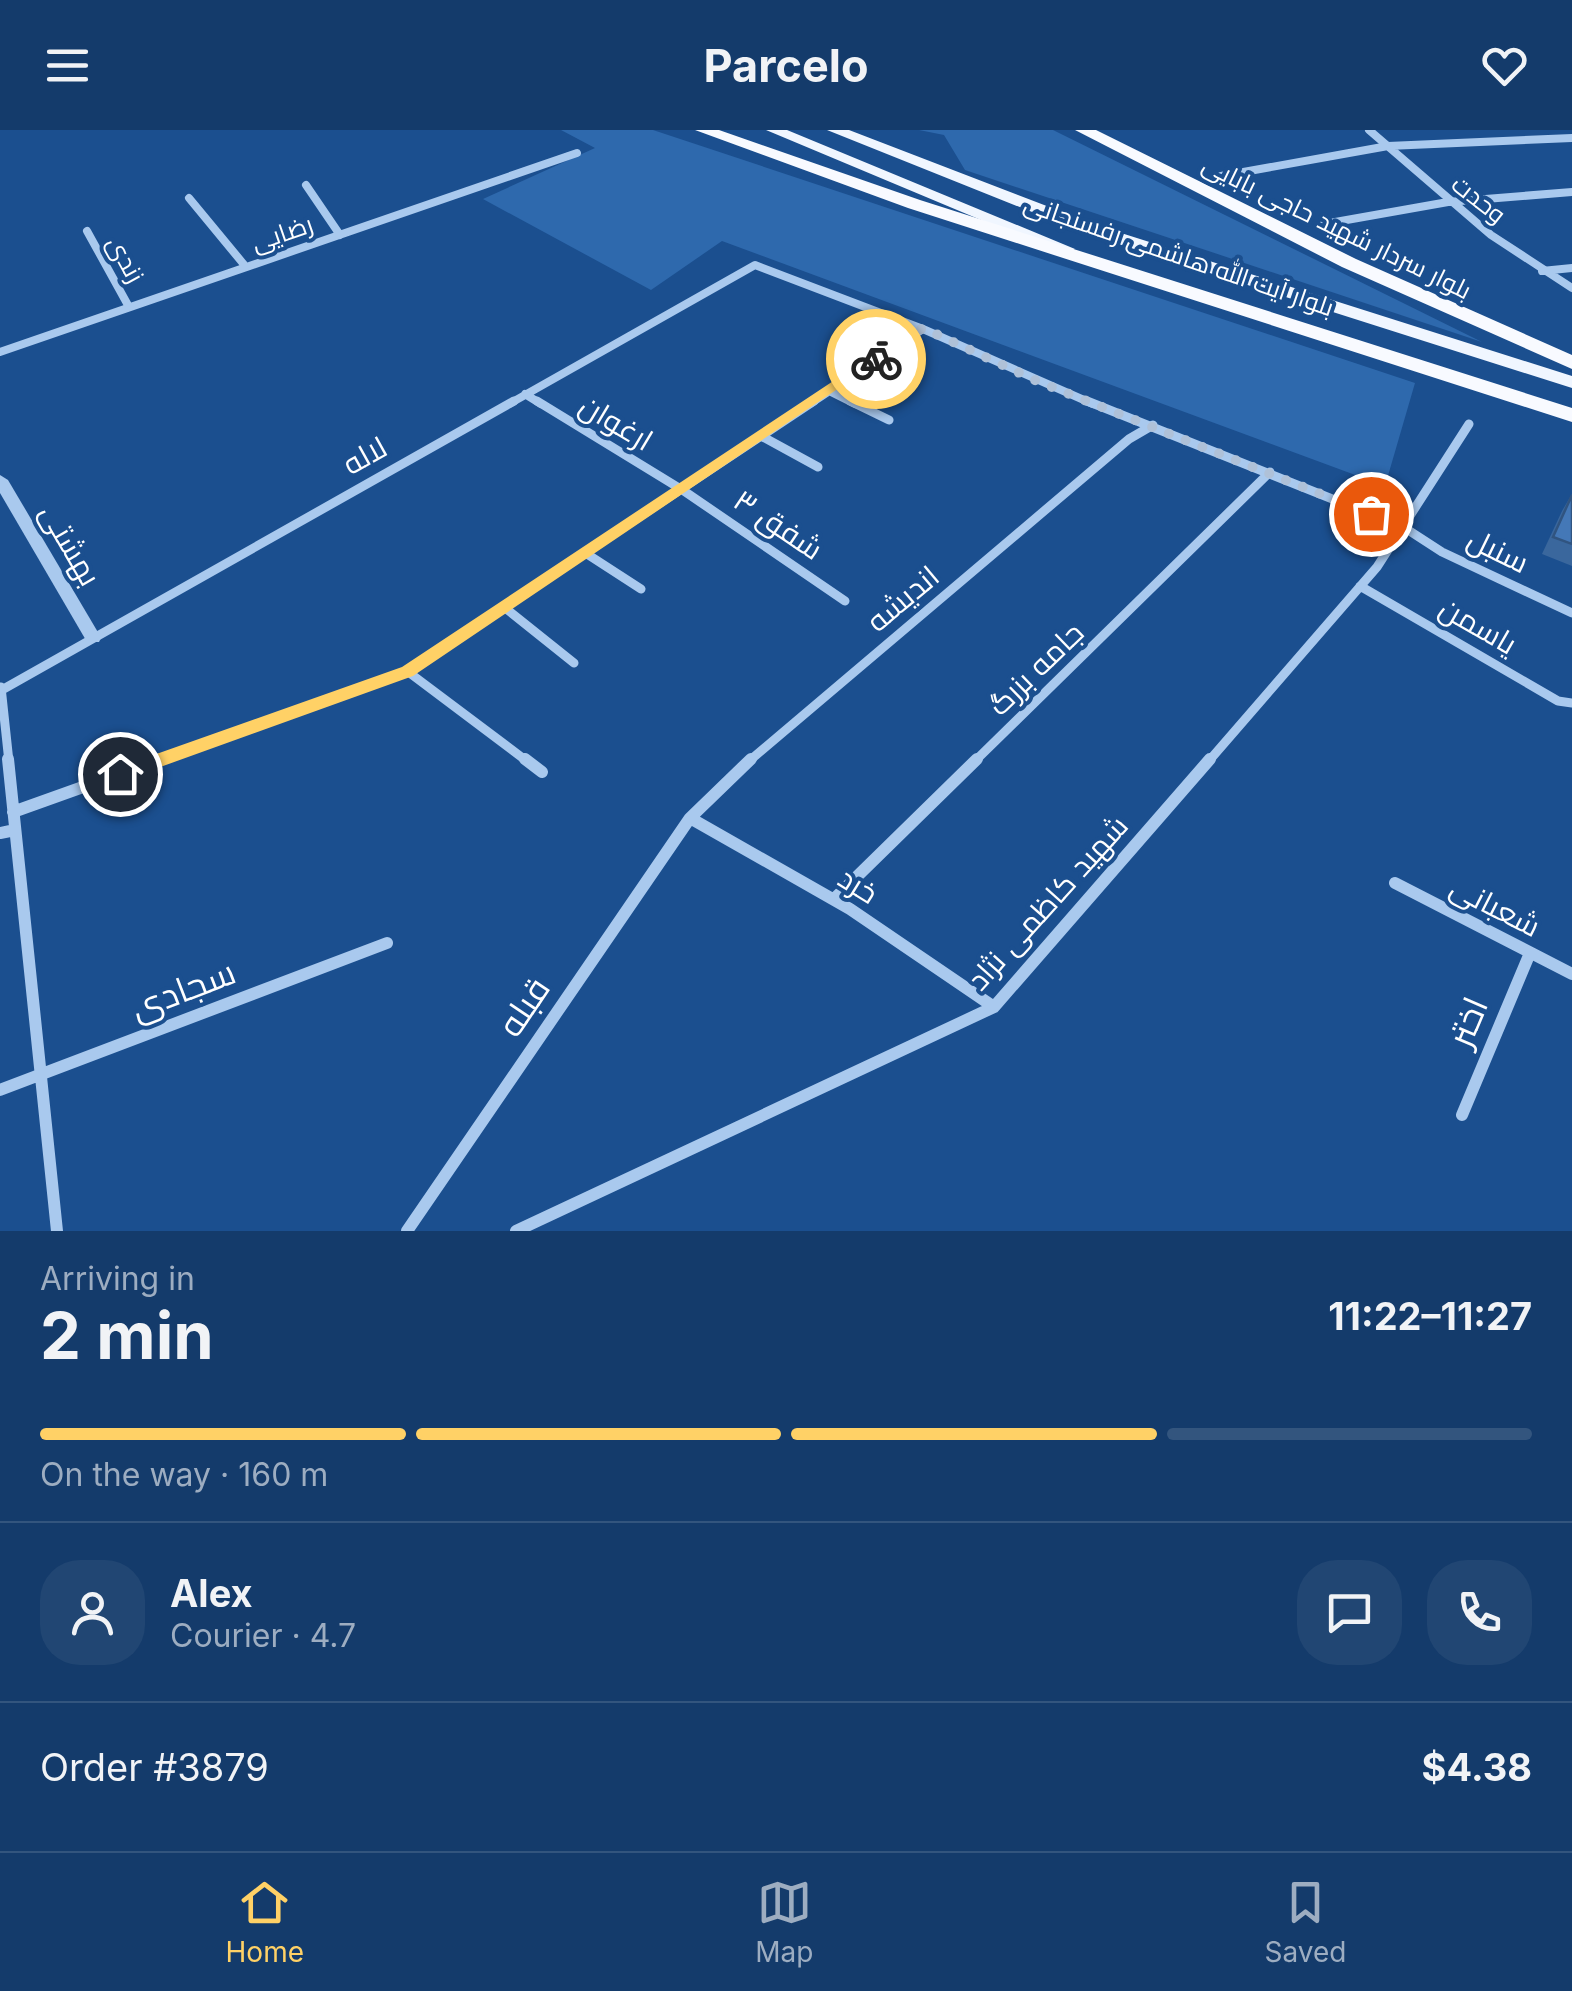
<!DOCTYPE html>
<meta charset="utf-8">
<style>
:root{--surface:#143b6b;--page:#214673;--text:#f1f3f6;--muted:#9dadc1;--line:#33557e;--accent:#ffd166}
body{margin:0;font-family:Inter,Cairo,sans-serif;background:var(--page);color:var(--text);height:100vh;display:flex;flex-direction:column;font-size:38px;white-space:nowrap}
*{box-sizing:border-box;margin:0}
p{font-size:32px;color:var(--muted)}
.icon{flex:none;width:55px;height:55px;fill:none;stroke:currentColor;stroke-width:2;stroke-linecap:round;stroke-linejoin:round}
.map{position:relative;height:1101px;overflow:hidden}
.drawer{display:flex;flex-direction:column;background:var(--surface);flex:1}
.drawer>*{flex:none}
.pin{position:absolute;display:grid;place-items:center;width:85px;height:85px;color:#fff;margin:-42px;border:5px solid #fff;border-radius:50%;box-shadow:0 2px 10px #0007}
.courier{position:absolute;display:grid;place-items:center;width:100px;height:100px;margin:-50px;border:8px solid #ffd166;border-radius:50%;background:#fff;color:#222;box-shadow:0 2px 12px #0007}
.head em{font-style:normal;font-weight:700}
.head div{display:flex;flex-direction:column-reverse}
.head{display:flex;align-items:center;justify-content:space-between;height:170px;padding:0 40px}
h1{font-size:65px;font-weight:700;line-height:75px}
.bar{display:grid;grid-template-columns:repeat(4,1fr);gap:15px 10px;align-content:center;height:120px;padding:0 40px}
.bar i{height:12px;border-radius:8px;background:var(--line)}
.bar .active{background:var(--accent)}
.bar p{grid-column:span 4}
.line{display:flex;align-items:center;gap:25px;padding:0 40px;border-top:2px solid var(--line)}
.line div{flex:1}
.round{display:grid;place-items:center;flex:none;width:105px;height:105px;border-radius:40px;background:var(--page)}
header{display:flex;justify-content:space-between;align-items:center;height:130px;padding:0 40px;background:var(--surface);font-size:45px;font-weight:700}
.menu{display:flex;justify-content:space-around;align-items:center;height:140px;border-top:2px solid var(--line);background:var(--surface);font-size:28px;color:var(--muted)}
.menu a{display:grid;justify-items:center;gap:5px}
.menu .active{color:var(--accent)}
.map>svg:first-child{display:block}
</style>
<header><svg class="icon" aria-label="menu" viewBox="0 0 24 24"><path d="M4 6h16M4 12h16M4 18h16"/></svg>Parcelo<svg class="icon" aria-label="heart" viewBox="0 0 24 24"><path d="M12 20l-8-8c-3-5 5-10 8-4 3-6 11-1 8 4z"/></svg></header>
<div class="map">
<svg width="1572" height="1101" viewBox="0 0 1572 1101">
<rect width="100%" height="100%" fill="#1b4f8f"/>
<path fill="#2e69ad" d="M561,0H653L1415,253L1385,356L722,111L651,160L483,69L595,18Z
M919,0H1053L1482,212L965,40L944,5Z"/>
<g fill="none" stroke-linecap="round" stroke-linejoin="round">
<path stroke="#a9c9ee" stroke-width="8" d="M1369,0L1491,105L1572,158
M1221,46L1388,16L1572,8
M306,55L340,105
M189,68L246,137
M1324,94L1448,72L1572,62
M87,101L129,177
M1542,141L1572,138
M0,222L577,23
M829,261L855,274
M525,264L541,274
M509,274L755,135L923,199L1093,274
M810,274L923,199"/>
<path stroke="#a9c9ee" stroke-width="9" d="M537,271L684,361L845,471
M850,271L889,290
M1087,271L1405,398L1442,422L1572,483
M763,307L818,337
M587,424L641,459
M1360,456L1558,571L1572,573
M504,477L574,533
M407,541L528,632
M1,557L9,632
M0,561L514,271
M154,632L407,541L814,271
M748,632L1129,309L1153,295
M974,632L1270,342
M1208,632L1377,437L1469,294"/>
<path stroke="#a9c9ee" stroke-width="12" d="M8,629L57,1101
M525,629L542,642
M13,682L161,629
M690,688L850,779L994,877
M0,703L15,700
M1395,753L1572,844
M834,769L977,629
M0,960L387,813
M1462,985L1530,823
M407,1101L690,688L751,629
M516,1101L994,877L1210,629"/>
<path fill="#a9c9ee" fill-rule="evenodd" d="M0,345L8,350L99,504L101,508L99,512H87L0,363Z"/>
<path fill="#f0f6ff" fill-rule="evenodd" d="M766,0H787L1075,119L1060,123Z
M827,0H849L1099,96L1572,246V258L1087,104Z"/>
<path fill="#f8faff" fill-rule="evenodd" d="M695,0H719L920,70L1572,278V292L908,78Z
M1075,0H1096L1356,129L1572,225V239L1342,137Z"/>
</g>
<path fill="#3a679d" d="M1572,364V436L1542,424L1562,381Z"/>
<path fill="#4478b7" stroke="#305480" stroke-width="2.5" d="M1572,365V414L1553,407Z"/>
<path fill="#ffd166" d="M871,226L882,229L413,546L127,649H114V639L402,537Z"/>
<g fill="none" stroke-linecap="round" stroke-linejoin="round">
<path stroke="#afc1d8" stroke-width="10" stroke-dasharray="0 18" d="M876,229L923,198L1039,252L1371,384"/>
</g>
<g text-anchor="middle" stroke-width="8" stroke-linejoin="round" paint-order="stroke">
<g font-size="25" fill="#fff" stroke="#1b4f8f">
<text transform="translate(1479 69) rotate(38)" y="9">وحدت</text>
<text transform="translate(1337 97) rotate(26)" y="9">بلوار سردار شهید حاجی بابایی</text>
<text transform="translate(282 103) rotate(-19)" y="9">رضایی</text>
<text transform="translate(1179 125) rotate(19)" y="9">بلوار آیت الله هاشمی رفسنجانی</text>
<text transform="translate(126 129) rotate(61)" y="9">زندی</text>
</g>
<g font-size="30" fill="#fff" stroke="#1b4f8f">
<text transform="translate(616 293) rotate(31)" y="10">ارغوان</text>
<text transform="translate(365 326) rotate(-29)" y="10">لاله</text>
<text transform="translate(778 395) rotate(34)" y="10">شفق ۳</text>
<text transform="translate(70 415) rotate(60)" y="10">بهشتی</text>
<text transform="translate(1498 421) rotate(26)" y="10">سنبل</text>
<text transform="translate(903 469) rotate(-40)" y="10">اندیشه</text>
<text transform="translate(1478 496) rotate(30)" y="10">یاسمن</text>
<text transform="translate(1036 539) rotate(-44)" y="10">جامه بزرگ</text>
<text transform="translate(858 756) rotate(32)" y="10">خرد</text>
<text transform="translate(1048 773) rotate(-48)" y="10">شهید کاظمی نژاد</text>
<text transform="translate(1495 777) rotate(27)" y="10">شعبانی</text>
</g>
<g font-size="35" fill="#fff" stroke="#1b4f8f">
<text transform="translate(183 860) rotate(-21)" y="12">سجادی</text>
<text transform="translate(524 877) rotate(-56)" y="12">قبله</text>
<text transform="translate(1468 892) rotate(-67)" y="12">اختر</text>
</g>
</g>
</svg>
<div class="pin" style="left:1371px;top:384px;background:#ea580c"><svg class="icon" aria-label="bag" viewBox="0 0 24 24"><path d="M5 8h14l-1 12H6zM9 8a3 3 0 0 1 6 0"/></svg></div>
<div class="pin" style="left:120px;top:644px;background:#1f2937"><svg class="icon" aria-label="home" viewBox="0 0 24 24"><path d="M3 11l9-7 9 7M6 9v11h12V9"/></svg></div>
<div class="courier" style="left:876px;top:229px"><svg class="icon" aria-label="bike" viewBox="0 0 24 24"><circle cx="6" cy="16" r="4"/><circle cx="18" cy="16" r="4"/><path d="M6 16l4-8h5l3 8M10 8l3 8H6M13 5h3"/></svg></div>
</div>
<section class="drawer">
<div class="head"><div><h1>2 min</h1><p>Arriving in</p></div><em>11:22–11:27</em></div>
<div class="bar"><i class="active"></i><i class="active"></i><i class="active"></i><i></i><p>On the way · 160 m</p></div>
<div class="line" style="height:180px"><a class="round"><svg class="icon" aria-label="person" viewBox="0 0 24 24"><circle cx="12" cy="8" r="4"/><path d="M4 21q1-7 8-7t8 7"/></svg></a><div><b>Alex</b><p>Courier · 4.7</p></div><a class="round"><svg class="icon" aria-label="chat" viewBox="0 0 24 24"><path d="M4 5h16v11H9l-5 4z"/></svg></a><a class="round"><svg class="icon" aria-label="phone" viewBox="0 0 24 24"><path d="M5 4h4l2 5-3 2q2 4 5 5l2-3 5 2v4C11 20 4 13 5 4z"/></svg></a></div>
<div class="line" style="height:130px"><div>Order #3879</div><b>$4.38</b></div>
</section>
<nav class="menu">
<a class="active"><svg class="icon" aria-label="home" viewBox="0 0 24 24"><path d="M3 11l9-7 9 7M6 9v11h12V9"/></svg>Home</a>
<a><svg class="icon" aria-label="map" viewBox="0 0 24 24"><path d="M3 6l6-2 6 2 6-2v14l-6 2-6-2-6 2zM9 4v14M15 6v14"/></svg>Map</a>
<a><svg class="icon" aria-label="saved" viewBox="0 0 24 24"><path d="M7 4h10v16l-5-4-5 4z"/></svg>Saved</a>
</nav>
